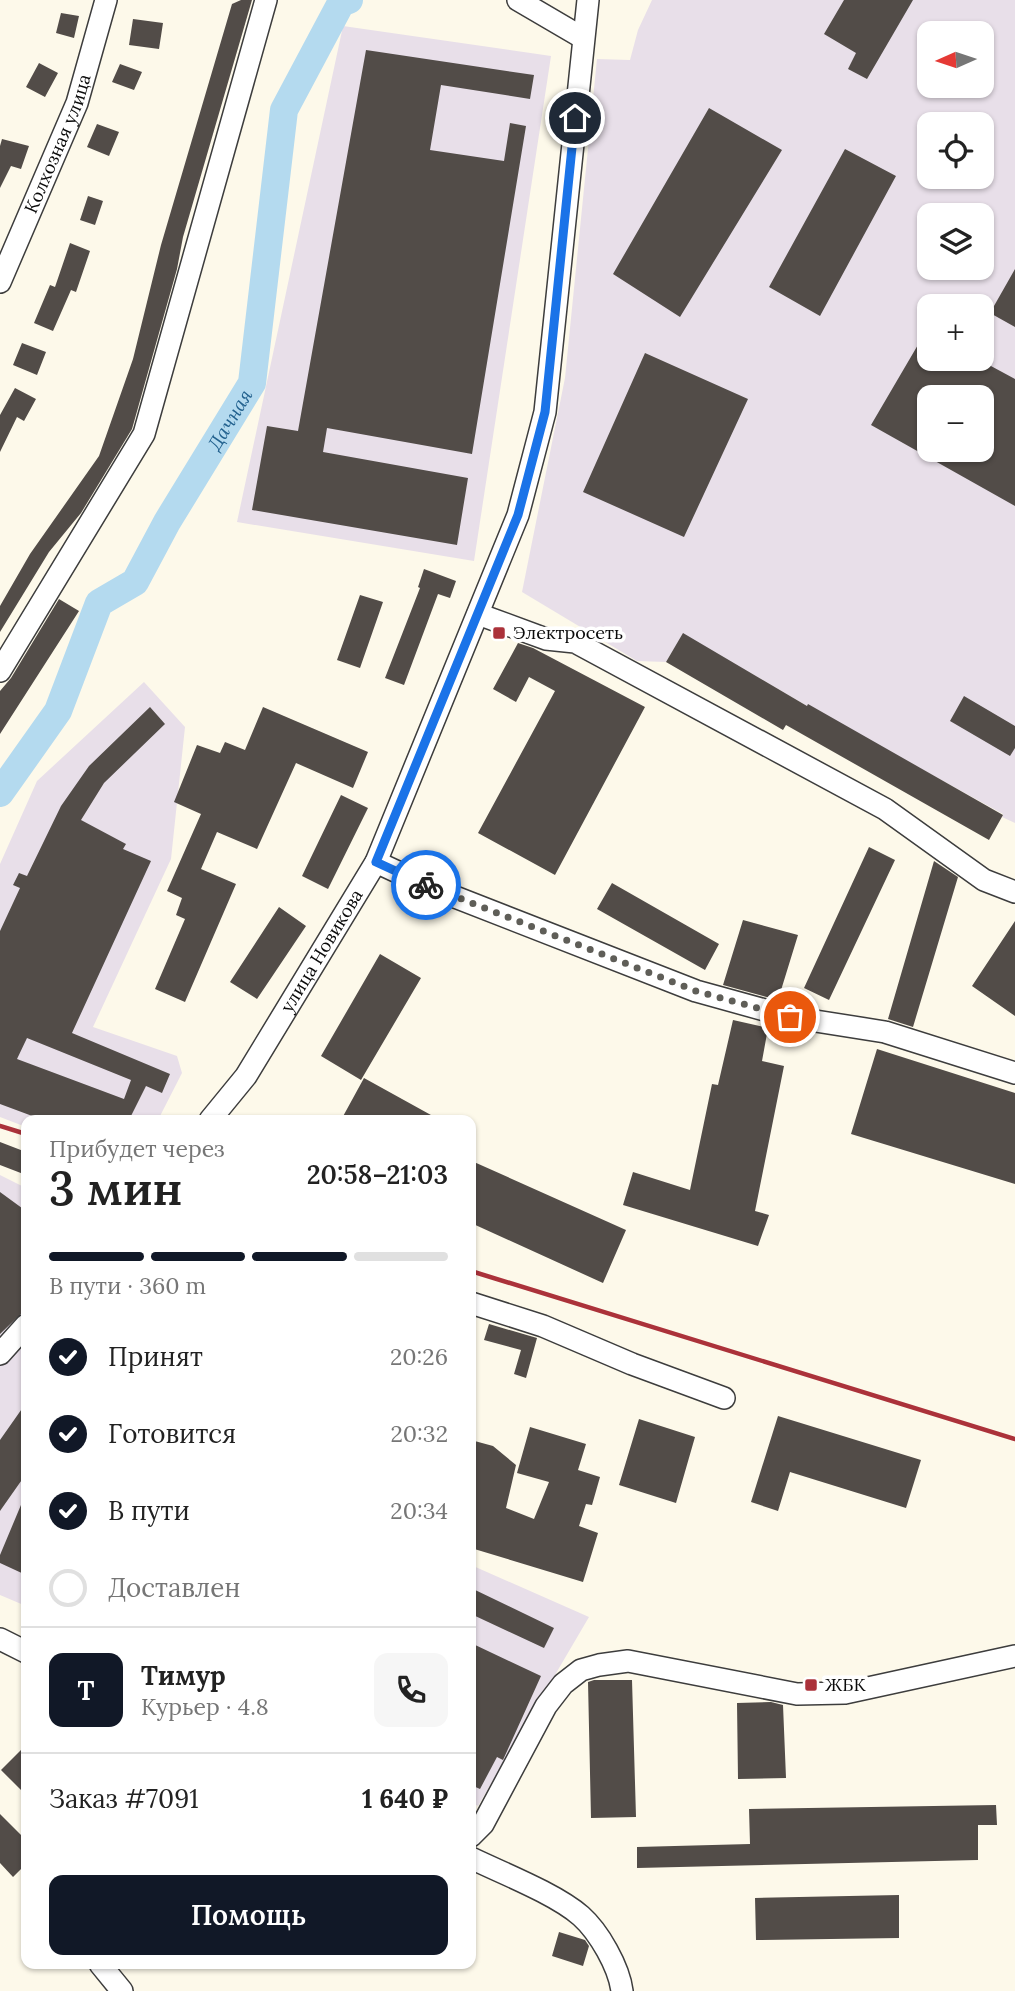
<!DOCTYPE html>
<html lang="ru">
<meta charset="utf-8">
<style>
:root{--surface:#fff;--page:#f6f6f6;--text:#222;--muted:#767676;--line:#e0e0e0;--accent:#111827}
body{margin:0;font-family:Lora,serif;background:var(--page);color:var(--text);height:100vh;display:flex;flex-direction:column;font-size:26px;white-space:nowrap}
*{box-sizing:border-box;margin:0}
p{font-size:23px;color:var(--muted)}
.icon{flex:none;width:38px;height:38px;fill:none;stroke:currentColor;stroke-width:2;stroke-linecap:round;stroke-linejoin:round}
.map{position:relative;flex:1;overflow:hidden}
.side{position:absolute;left:21px;top:1115px;width:455px;height:854px;display:flex;flex-direction:column;background:var(--surface);border-radius:14px;box-shadow:0 2px 5px #0004}
.side>*{flex:none}
.needle{width:46px;rotate:267deg}
.fabs{position:absolute;left:917px;top:21px;display:grid;gap:14px}
.fabs a{display:grid;place-items:center;width:77px;height:77px;border-radius:14px;background:var(--surface);box-shadow:0 2px 5px #0004;font-size:35px}
.pin{position:absolute;display:grid;place-items:center;width:60px;height:60px;color:#fff;margin:-30px;border:4px solid #fff;border-radius:50%;box-shadow:0 2px 7px #0007}
.courier{position:absolute;display:grid;place-items:center;width:70px;height:70px;margin:-35px;border:5px solid #1a73e8;border-radius:50%;background:#fff;color:#222;box-shadow:0 2px 9px #0007}
.head em{font-style:normal;font-weight:600}
.head div{display:flex;flex-direction:column-reverse}
.head{display:flex;align-items:center;justify-content:space-between;height:119px;padding:0 28px}
h1{font-size:46px;font-weight:600;line-height:52px}
.bar{display:grid;grid-template-columns:repeat(4,1fr);gap:10px 7px;align-content:center;height:84px;padding:0 28px}
.bar i{height:9px;border-radius:5px;background:var(--line)}
.bar .active{background:var(--accent)}
.bar p{grid-column:span 4}
.line{display:flex;align-items:center;gap:18px;padding:0 28px;border-top:2px solid var(--line)}
.line div{flex:1}
.round{display:grid;place-items:center;flex:none;width:74px;height:74px;border-radius:14px;background:var(--page)}
ol{padding:0 28px;list-style:none}
li{display:flex;align-items:center;gap:21px;height:77px}
li p{margin-inline-start:auto}
li .icon{padding:7px;border-radius:50%;background:var(--accent);color:#fff;stroke-width:4}
li:last-child{color:var(--muted)}
li i{width:38px;height:38px;border:4px solid var(--line);border-radius:50%}
.primary-button{display:flex;gap:14px;margin-top:auto;padding:14px 28px}
.primary-button a{flex:1;height:80px;border-radius:14px;background:var(--accent);color:#fff;font-size:28px;font-weight:600;line-height:80px;text-align:center}
.map>svg:first-child{display:block}
</style>
<div class="map">
<svg width="1015" height="1991" viewBox="0 0 1015 1991">
<rect width="100%" height="100%" fill="#fdf9ea"/>
<path fill="#e8dfe9" fill-rule="evenodd" d="M652,0H1015V823L1002,817L1003,814L807,706L683,634L666,662L637,661L522,592L565,378L597,59L630,60L638,30ZM929,33H982V86H929ZM929,124H982V177H929ZM929,215H982V268H929ZM929,306H982V359H929ZM929,397H982V450H929Z
M343,26L551,56L474,561L237,522Z
M144,682L185,727L171,859L93,1027L177,1056L182,1073L158,1120H26V1127L0,1117V864L37,781Z
M0,1175L26,1188V1606L0,1595Z
M471,1565L589,1617L478,1806L471,1802Z"/>
<g fill="none" stroke-linecap="round" stroke-linejoin="round">
<path stroke="#b4daef" stroke-width="28" id="s1" d="M0,793L58,711L99,603L135,582L167,522L252,383L284,110L341,3L349,0"/>
</g>
<path fill="#524c48" fill-rule="evenodd" d="M241,0H252L183,237L177,269L132,429L81,513L49,552L0,632V606L30,554L99,456L133,359L161,245L232,4Z
M844,0H913L867,79L848,69L856,53L824,34Z
M61,13L79,16L74,38L56,33Z
M133,19L163,23L159,49L129,45Z
M366,50L534,75L530,99L441,85L430,150L504,161L510,123L526,126L472,454L327,428L323,452L468,478L457,545L252,510L267,426L298,431Z
M39,63L58,73L45,97L26,87Z
M120,64L142,72L134,90L112,82Z
M709,108L782,150L680,317L613,274Z
M97,124L119,132L109,156L87,147Z
M2,139L29,146L21,169L11,166L0,188V146Z
M845,149L896,176L820,316L769,287Z
M88,196L103,201L95,225L80,220Z
M70,243L90,251L76,292L71,290L53,331L34,323L50,285L55,287Z
M1015,269V327L990,313Z
M929,326V359H978L1015,379V506L871,425ZM929,397H982V450H929Z
M22,343L46,352L37,375L13,365Z
M645,353L748,399L684,537L583,492Z
M15,388L36,399L24,421L17,417L0,452V415Z
M424,569L456,581L450,598L438,594L404,685L385,678L420,588L418,587Z
M360,595L383,602L360,668L337,660Z
M59,599L79,611L0,734V691L11,678Z
M683,633L807,706L808,704L1003,815L989,840L786,725L783,730L666,662Z
M518,643L533,648L645,707L555,875L478,833L555,691L529,677L516,702L493,689Z
M964,696L1015,726V748L1010,756L950,721Z
M150,707L165,724L104,783L81,820L126,844L123,849L151,861L72,1033L170,1074L162,1093L146,1086L129,1120H43L0,1104V931L20,888L13,885L19,873L27,876L61,806L89,766ZM27,1038L131,1080L124,1099L17,1059Z
M263,707L368,752L353,788L296,763L257,849L217,832L201,869L236,884L185,1002L155,989L185,919L176,915L182,898L167,891L201,814L174,802L197,745L220,753L225,742L245,750Z
M341,795L368,808L328,889L302,876Z
M869,847L895,860L829,1000L804,988Z
M934,861L958,877L913,1027L888,1019Z
M612,883L719,944L705,970L597,909Z
M279,907L306,926L257,999L230,982Z
M743,920L798,935L778,1000L723,985Z
M1015,921V1016L972,986Z
M380,954L421,978L361,1080L321,1056Z
M733,1020L768,1028L762,1061L784,1066L755,1211L769,1215L758,1246L623,1205L633,1172L690,1190L712,1084L718,1085Z
M877,1049L1015,1093V1184L851,1134Z
M364,1078L440,1120H341Z
M0,1142L26,1152V1175L0,1165Z
M474,1162L626,1230L603,1283L471,1223V1170Z
M0,1192L26,1211V1309L0,1334Z
M489,1324L537,1338L526,1378L514,1374L521,1350L484,1340Z
M26,1403V1474L0,1511V1440Z
M778,1416L921,1460L906,1508L790,1472L778,1511L751,1502Z
M639,1419L695,1437L676,1503L619,1485Z
M530,1427L586,1444L578,1470L600,1477L592,1505L586,1504L579,1526L598,1533L583,1582L471,1548V1440L493,1446L516,1465L506,1508L534,1519L549,1482L517,1473Z
M26,1493V1575L0,1563V1555Z
M471,1588L554,1628L544,1648L471,1614Z
M471,1643L541,1676L503,1760L497,1757L480,1789L471,1785Z
M594,1680H632L636,1817L591,1818L588,1682Z
M771,1702L783,1705L786,1778L738,1779L737,1703Z
M26,1745V1795L1,1770Z
M996,1805L997,1825H978V1860L637,1868V1847L750,1844L749,1809Z
M0,1814L26,1840V1864L13,1877L0,1863Z
M899,1895V1938L756,1940L755,1898Z
M559,1932L585,1940L589,1946L583,1966L552,1956Z"/>
<g fill="none" stroke-linecap="round" stroke-linejoin="round">
<defs>
<g id="minor">
<path d="M518,0L583,38"/>
<path id="s2" d="M0,282L77,103L106,0"/>
<path d="M478,614L546,639L575,642L885,809L984,880L1015,892"/>
<path d="M0,671L144,434L266,0"/>
<path d="M376,862L432,888L696,991L790,1017L885,1032L1015,1073"/>
<path id="s3" d="M210,1120L246,1076L376,862L518,515L545,412L588,0"/>
<path d="M471,1303L543,1326L632,1364L724,1398"/>
<path d="M0,1354L26,1325"/>
<path d="M0,1639L26,1652"/>
<path d="M471,1836L483,1824L546,1706L563,1684L581,1670L599,1665L628,1661L797,1694L845,1693L1015,1656"/>
<path d="M471,1858C502,1873 556,1894 581,1916C599,1932 619,1967 622,1991"/>
<path d="M100,1964L122,1991"/>
</g>
</defs>
<use href="#minor" stroke="#3d3d3d" stroke-width="24"/>
<use href="#minor" stroke="#fff" stroke-width="21"/>
<path stroke="#ab323a" stroke-width="4.5" d="M0,1126L26,1134
M471,1271L1015,1439"/>
</g>
<g fill="none" stroke-linecap="round" stroke-linejoin="round">
<path stroke="#5f5e58" stroke-width="7" stroke-dasharray="0 12.6" d="M426,885L696,991L790,1017"/>
<path stroke="#1a73e8" stroke-width="9" d="M426,885L376,862L518,515L545,412L575,118"/>
</g>
<g fill="#ab323a" stroke="#fff" stroke-width="2.5">
<rect x="492" y="626" width="14" height="14" rx="3.5"/>
<rect x="804" y="1678" width="14" height="14" rx="3.5"/>
</g>
<g text-anchor="middle" stroke-width="7" stroke-linejoin="round" paint-order="stroke">
<g font-size="18" fill="#0a0a0a" stroke="#fff">
<text dy="6" stroke="none"><textPath href="#s2" startOffset="150">Колхозная улица</textPath></text>
<text dy="6" stroke="none"><textPath href="#s3" startOffset="203">улица Новикова</textPath></text>
</g>
<g font-size="18" fill="#0a0a0a" stroke="#fff" text-anchor="start">
<text x="513" y="639">Электросеть</text>
<text x="825" y="1691">ЖБК</text>
</g>
<g font-size="19" font-style="italic" fill="#22618e" stroke="#fff">
<text dy="7" stroke="none"><textPath href="#s1" startOffset="446">Дачная</textPath></text>
</g>
</g>
</svg>
<div class="fabs">
<a><svg class="needle" viewBox="-14 -14 28 28"><path d="M0-13l5 13h-10z" fill="#e53935"/><path d="M0 13l5-13h-10z" fill="#767676"/></svg></a>
<a><svg class="icon" aria-label="locate" viewBox="0 0 24 24"><circle cx="12" cy="12" r="6"/><path d="M12 2v4M12 18v4M2 12h4M18 12h4"/></svg></a>
<a><svg class="icon" aria-label="layers" viewBox="0 0 24 24"><path d="M12 4l9 5-9 5-9-5zM3 14l9 5 9-5"/></svg></a>
<a>+</a>
<a>−</a>
</div>
<div class="pin" style="left:790px;top:1017px;background:#ea580c"><svg class="icon" aria-label="bag" viewBox="0 0 24 24"><path d="M5 8h14l-1 12H6zM9 8a3 3 0 0 1 6 0"/></svg></div>
<div class="pin" style="left:575px;top:118px;background:#1f2937"><svg class="icon" aria-label="home" viewBox="0 0 24 24"><path d="M3 11l9-7 9 7M6 9v11h12V9"/></svg></div>
<div class="courier" style="left:426px;top:885px"><svg class="icon" aria-label="bike" viewBox="0 0 24 24"><circle cx="6" cy="16" r="4"/><circle cx="18" cy="16" r="4"/><path d="M6 16l4-8h5l3 8M10 8l3 8H6M13 5h3"/></svg></div>
<section class="side">
<div class="head"><div><h1>3 мин</h1><p>Прибудет через</p></div><em>20:58–21:03</em></div>
<div class="bar"><i class="active"></i><i class="active"></i><i class="active"></i><i></i><p>В пути · 360 m</p></div>
<ol>
<li><svg class="icon" aria-label="check" viewBox="0 0 24 24"><path d="M5 12l5 5 9-10"/></svg>Принят<p>20:26</p></li>
<li><svg class="icon" aria-label="check" viewBox="0 0 24 24"><path d="M5 12l5 5 9-10"/></svg>Готовится<p>20:32</p></li>
<li><svg class="icon" aria-label="check" viewBox="0 0 24 24"><path d="M5 12l5 5 9-10"/></svg>В пути<p>20:34</p></li>
<li><i></i>Доставлен</li>
</ol>
<div class="line" style="height:126px"><b class="round" style="background:var(--accent);color:#fff">Т</b><div><b>Тимур</b><p>Курьер · 4.8</p></div><a class="round"><svg class="icon" aria-label="phone" viewBox="0 0 24 24"><path d="M5 4h4l2 5-3 2q2 4 5 5l2-3 5 2v4C11 20 4 13 5 4z"/></svg></a></div>
<div class="line" style="height:91px"><div>Заказ #7091</div><b>1 640 ₽</b></div>
<div class="primary-button"><a>Помощь</a></div>
</section>
</div>
